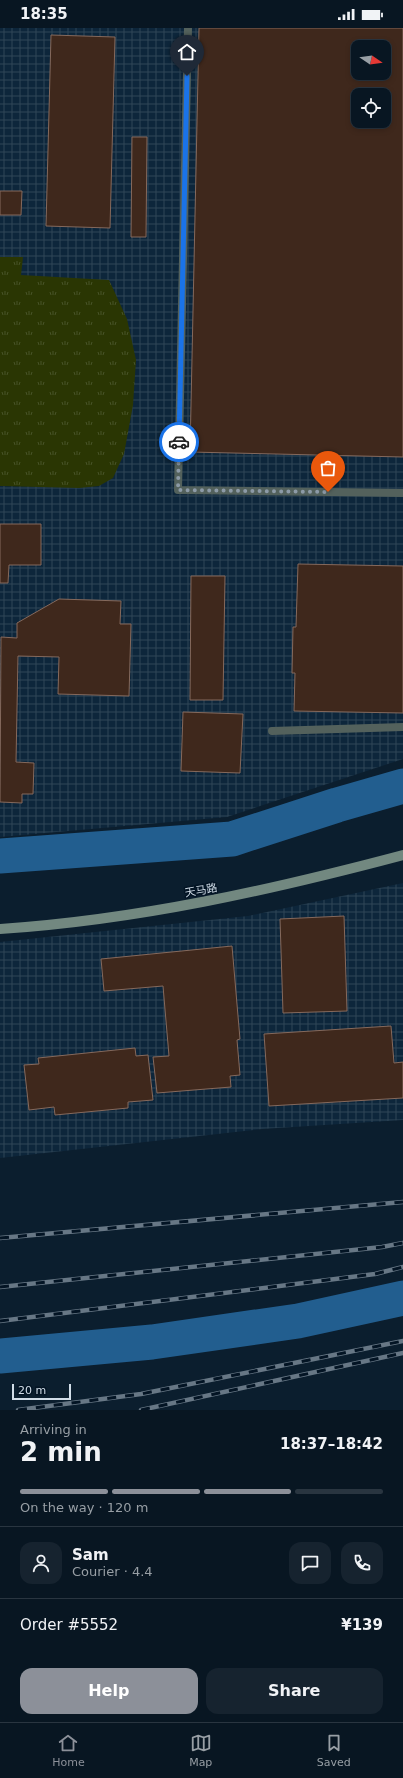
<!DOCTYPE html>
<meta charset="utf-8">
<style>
:root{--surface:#081622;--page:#16232f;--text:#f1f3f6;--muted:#989fa5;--line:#293540;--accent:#8c9099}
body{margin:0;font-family:"DejaVu Sans","Noto Sans SC",sans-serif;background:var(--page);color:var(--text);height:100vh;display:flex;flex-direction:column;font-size:15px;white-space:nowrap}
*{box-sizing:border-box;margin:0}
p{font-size:13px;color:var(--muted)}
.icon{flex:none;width:22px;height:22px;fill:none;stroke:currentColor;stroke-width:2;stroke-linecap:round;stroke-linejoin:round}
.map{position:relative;height:1382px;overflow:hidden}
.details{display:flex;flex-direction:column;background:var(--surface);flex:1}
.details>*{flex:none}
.needle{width:26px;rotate:103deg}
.tools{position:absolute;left:351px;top:12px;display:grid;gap:8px}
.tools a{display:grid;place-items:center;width:40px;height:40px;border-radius:8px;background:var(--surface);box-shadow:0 2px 6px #0003,0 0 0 1px var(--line);font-size:20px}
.scale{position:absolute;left:12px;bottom:10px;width:59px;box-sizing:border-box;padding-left:4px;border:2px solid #d1dde8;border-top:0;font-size:11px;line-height:14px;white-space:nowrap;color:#d1dde8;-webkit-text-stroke:3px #031424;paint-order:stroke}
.pin{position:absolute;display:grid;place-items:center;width:34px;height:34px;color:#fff;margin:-41px -17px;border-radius:50% 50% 50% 0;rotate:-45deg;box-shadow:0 0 4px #0007}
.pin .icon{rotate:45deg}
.courier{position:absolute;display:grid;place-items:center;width:40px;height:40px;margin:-20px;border:3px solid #1a73e8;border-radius:50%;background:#fff;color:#222;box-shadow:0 1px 5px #0007}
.headline em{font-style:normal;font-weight:800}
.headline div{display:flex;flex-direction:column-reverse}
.headline{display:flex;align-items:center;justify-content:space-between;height:68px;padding:0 20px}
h1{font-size:26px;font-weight:800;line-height:30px}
.bar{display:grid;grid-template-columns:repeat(4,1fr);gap:6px 4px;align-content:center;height:48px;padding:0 20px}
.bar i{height:5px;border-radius:3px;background:var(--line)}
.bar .on{background:var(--accent)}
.bar p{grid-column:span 4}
.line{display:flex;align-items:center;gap:10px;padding:0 20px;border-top:1px solid var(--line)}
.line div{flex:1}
.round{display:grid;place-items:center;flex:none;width:42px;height:42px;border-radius:12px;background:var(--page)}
.button{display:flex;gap:8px;margin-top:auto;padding:8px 20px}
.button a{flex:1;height:46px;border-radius:12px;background:var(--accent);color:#fff;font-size:16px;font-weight:800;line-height:46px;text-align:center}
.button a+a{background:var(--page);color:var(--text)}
.status{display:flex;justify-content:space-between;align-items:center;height:28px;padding:0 20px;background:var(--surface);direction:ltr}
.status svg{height:11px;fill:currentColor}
.tabs{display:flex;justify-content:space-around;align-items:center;height:56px;border-top:1px solid var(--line);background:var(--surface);font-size:11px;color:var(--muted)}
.tabs a{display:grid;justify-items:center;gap:2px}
.tabs .on{color:var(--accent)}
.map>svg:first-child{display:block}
</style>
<div class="status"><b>18:35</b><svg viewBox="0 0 49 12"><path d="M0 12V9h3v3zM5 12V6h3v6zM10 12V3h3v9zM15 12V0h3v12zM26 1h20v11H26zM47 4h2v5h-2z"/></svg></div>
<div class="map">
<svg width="403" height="1382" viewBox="0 0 403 1382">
<defs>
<pattern id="industrial-grid" width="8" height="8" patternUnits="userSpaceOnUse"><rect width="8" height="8" fill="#0d263b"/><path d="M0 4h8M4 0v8" fill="none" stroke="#2f4557"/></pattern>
<pattern id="grass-tufts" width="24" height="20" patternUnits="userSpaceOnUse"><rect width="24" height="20" fill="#2a3603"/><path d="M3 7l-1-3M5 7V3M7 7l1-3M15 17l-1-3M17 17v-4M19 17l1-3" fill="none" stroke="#485328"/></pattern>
</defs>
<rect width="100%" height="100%" fill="#0b1e2e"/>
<path fill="url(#industrial-grid)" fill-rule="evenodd" d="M0,0H403V731L227,789L0,809ZM358,19H384V45H358ZM358,67H384V93H358Z
M403,855V1092L262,1101L0,1130V914L248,888Z"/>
<path fill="url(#grass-tufts)" d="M0,229H23L21,247L109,252L127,291L136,332L133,377L124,426L113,450L99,458L79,460L0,458Z"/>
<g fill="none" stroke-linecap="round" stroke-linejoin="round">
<path stroke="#225e8f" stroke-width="35" d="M0,828L232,811L337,777L403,758
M0,1328L152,1314L298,1293L403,1270"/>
</g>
<path fill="#3f281c" stroke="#85695c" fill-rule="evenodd" d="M199,0H403V429L190,424ZM358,19H384V45H358ZM358,67H384V93H358Z
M51,7L115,9L110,200L46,198Z
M132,109H147L146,209H131Z
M0,163H22L21,187H0Z
M0,496H41V537H9L8,555H0Z
M298,536L403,538V685L294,683L295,645H292L293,599H296Z
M191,548H225L223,672H190Z
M59,571L121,573L120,596H131L129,668L58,666L59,629L18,628L16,734L34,735L33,766H22V775L0,774L1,609L17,610V595Z
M183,684L243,686L240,745L181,743Z
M344,888L347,983L283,985L280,891Z
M232,918L240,1011L237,1012L240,1047L230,1048L231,1059L157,1065L153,1029L169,1028L163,958L104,963L101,931Z
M391,998L394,1035L403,1034V1070L269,1078L264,1006Z
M135,1020L136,1028L148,1027L153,1072L128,1074V1080L55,1087L54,1079L29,1082L24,1037L39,1036L38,1030Z"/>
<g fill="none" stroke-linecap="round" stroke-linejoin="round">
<path stroke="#53615c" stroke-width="8" d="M188,0L178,462L403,465
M272,703L403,699"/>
<path stroke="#728880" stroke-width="10" d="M0,901C137,892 271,862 403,827"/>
<defs>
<path id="rail" d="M0,1210L403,1174
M0,1259L382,1219L403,1215
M0,1293L375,1246L403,1239
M18,1382L141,1366L403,1313
M141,1382L403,1325"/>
</defs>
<use href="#rail" stroke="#677785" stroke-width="4.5"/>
<use href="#rail" stroke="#031424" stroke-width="3" stroke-dasharray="9" stroke-linecap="butt"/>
</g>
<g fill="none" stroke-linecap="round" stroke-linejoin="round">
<path stroke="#8c9aa7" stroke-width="4" stroke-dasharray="0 7.2" d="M179,414L178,462L328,464"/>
<path stroke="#1a73e8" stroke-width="5" d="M179,414L187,48"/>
</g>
<g text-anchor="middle" stroke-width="3" stroke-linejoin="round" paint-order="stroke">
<g font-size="11" fill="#d1dde8" stroke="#031424">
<text transform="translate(201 862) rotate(-10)" y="4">天马路</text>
</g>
</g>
</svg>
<div class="tools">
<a><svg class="needle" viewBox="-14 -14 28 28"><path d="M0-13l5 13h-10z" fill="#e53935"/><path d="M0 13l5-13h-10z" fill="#989fa5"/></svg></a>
<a><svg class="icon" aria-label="locate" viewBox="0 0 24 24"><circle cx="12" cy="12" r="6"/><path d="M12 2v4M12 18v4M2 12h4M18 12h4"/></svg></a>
</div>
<div class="scale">20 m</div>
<div class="pin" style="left:328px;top:464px;background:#ea580c"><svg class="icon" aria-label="bag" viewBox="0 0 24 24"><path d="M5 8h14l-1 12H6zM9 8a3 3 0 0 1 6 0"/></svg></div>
<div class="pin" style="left:187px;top:48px;background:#1f2937"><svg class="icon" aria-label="home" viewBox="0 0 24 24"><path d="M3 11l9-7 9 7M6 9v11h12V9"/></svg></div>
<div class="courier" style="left:179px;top:414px"><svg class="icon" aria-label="car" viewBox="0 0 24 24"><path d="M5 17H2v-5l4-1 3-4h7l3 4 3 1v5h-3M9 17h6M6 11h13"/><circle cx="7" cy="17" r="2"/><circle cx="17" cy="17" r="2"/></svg></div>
</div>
<section class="details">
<div class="headline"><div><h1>2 min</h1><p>Arriving in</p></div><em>18:37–18:42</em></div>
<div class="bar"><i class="on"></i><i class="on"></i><i class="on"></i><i></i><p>On the way · 120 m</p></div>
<div class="line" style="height:72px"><a class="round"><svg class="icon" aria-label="person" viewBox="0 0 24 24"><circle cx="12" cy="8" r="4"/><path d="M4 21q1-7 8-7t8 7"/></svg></a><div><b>Sam</b><p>Courier · 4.4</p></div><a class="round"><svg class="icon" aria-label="chat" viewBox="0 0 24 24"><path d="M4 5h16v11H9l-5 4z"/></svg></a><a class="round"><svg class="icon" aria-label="phone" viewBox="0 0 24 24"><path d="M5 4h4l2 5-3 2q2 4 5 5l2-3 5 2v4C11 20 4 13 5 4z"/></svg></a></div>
<div class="line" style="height:52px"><div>Order #5552</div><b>¥139</b></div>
<div class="button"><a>Help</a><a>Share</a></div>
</section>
<nav class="tabs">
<a class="on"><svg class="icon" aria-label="home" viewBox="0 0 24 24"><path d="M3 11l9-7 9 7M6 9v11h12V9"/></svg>Home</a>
<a><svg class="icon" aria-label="map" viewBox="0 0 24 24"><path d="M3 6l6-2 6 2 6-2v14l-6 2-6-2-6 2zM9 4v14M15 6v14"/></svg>Map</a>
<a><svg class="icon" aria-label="saved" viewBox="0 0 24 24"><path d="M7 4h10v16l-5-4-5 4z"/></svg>Saved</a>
</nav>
